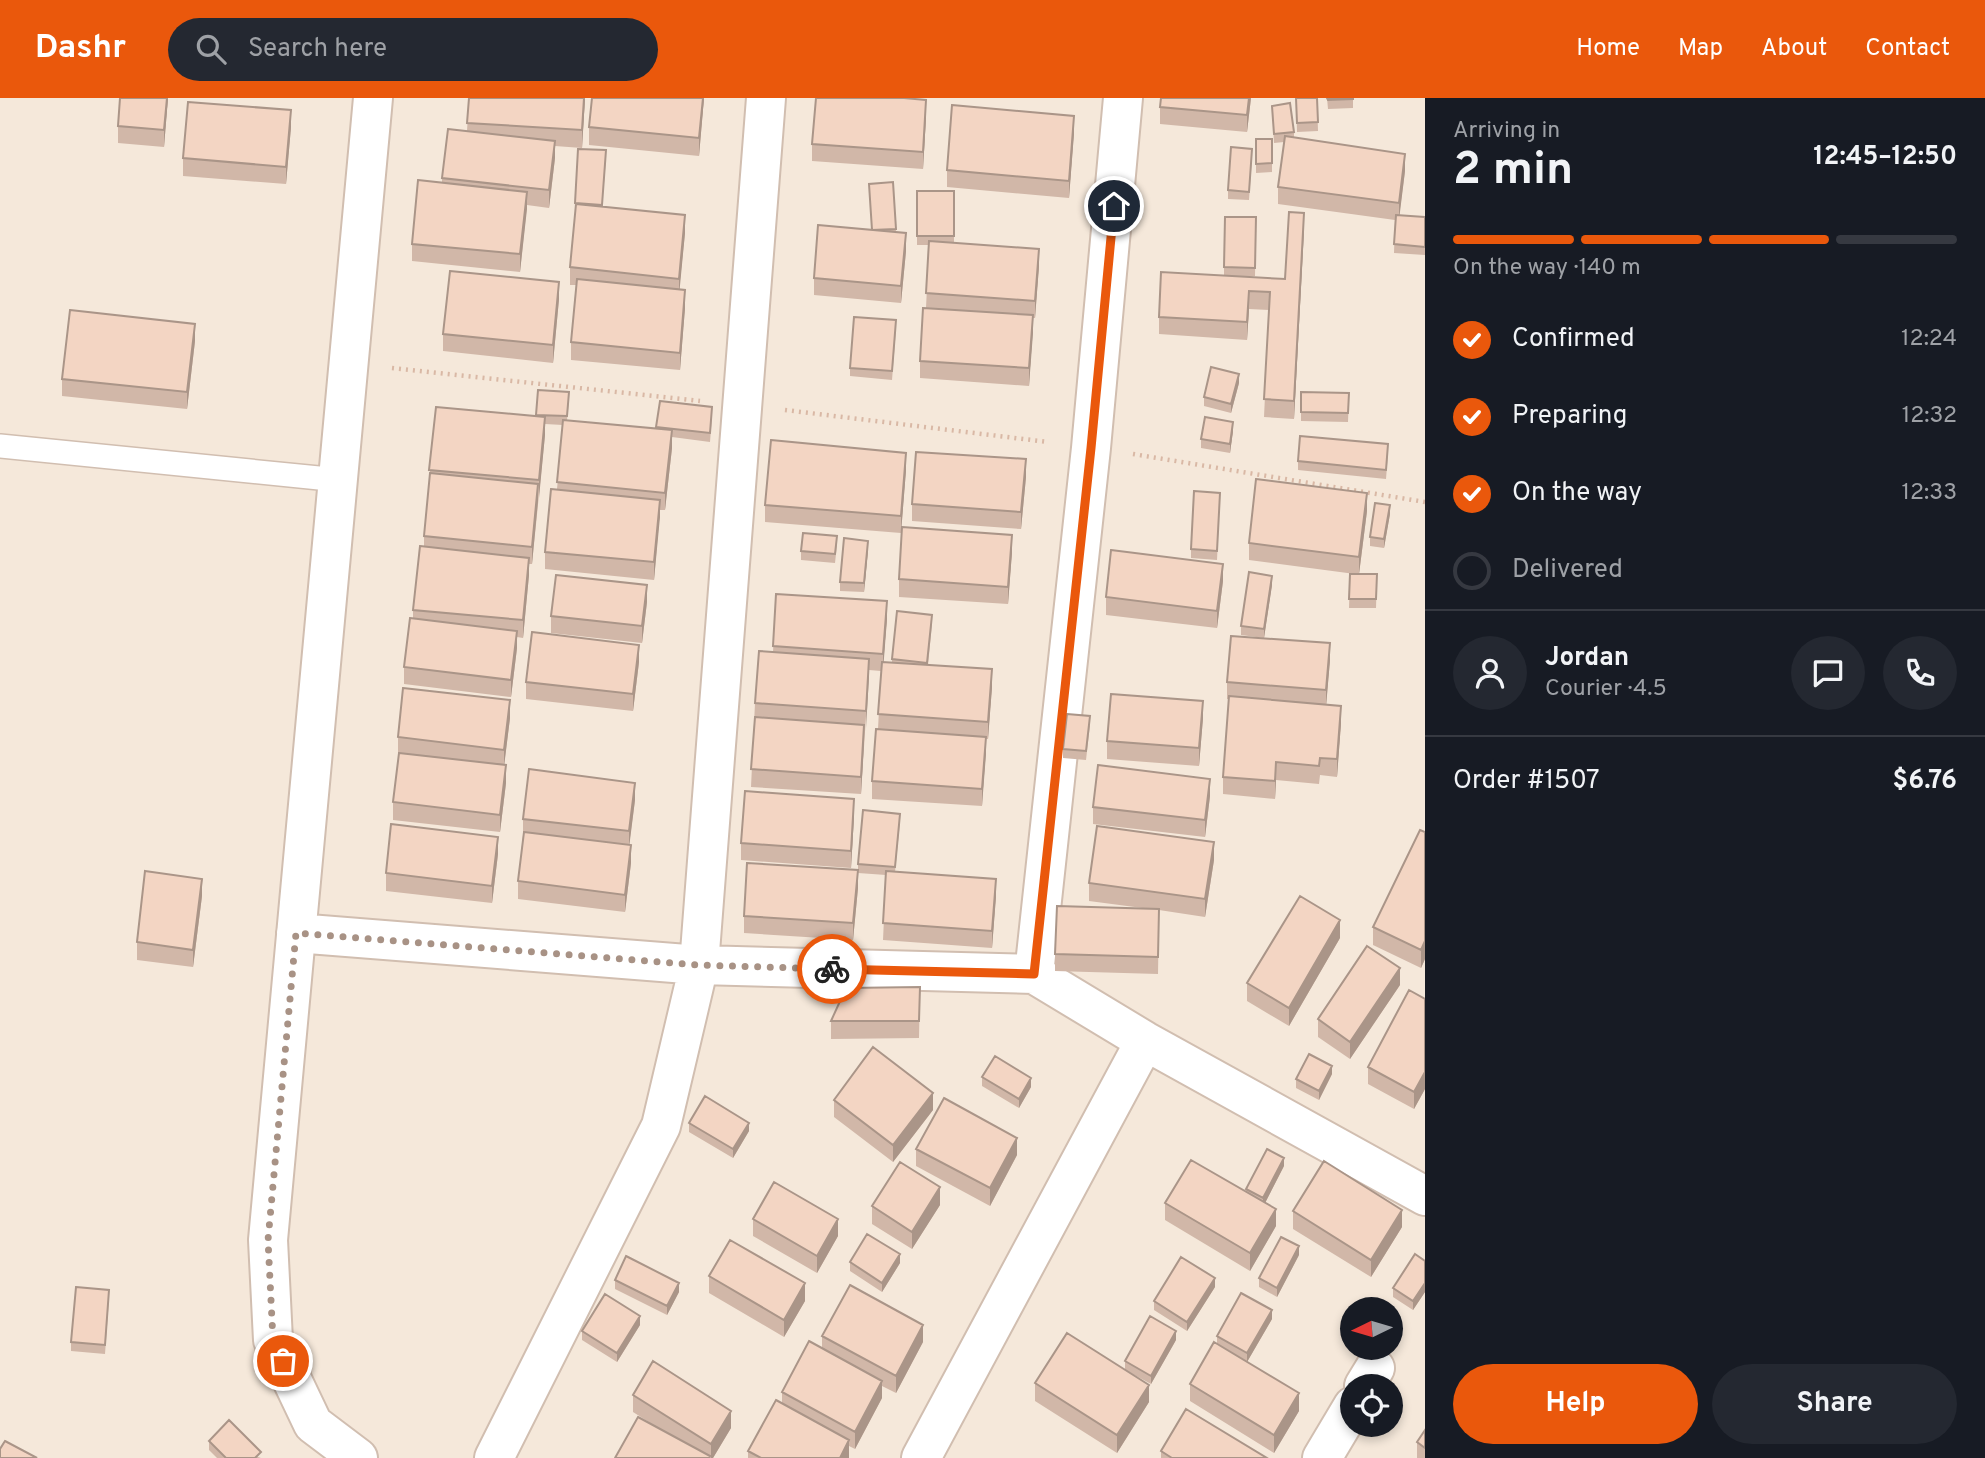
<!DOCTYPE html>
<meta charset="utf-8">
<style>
:root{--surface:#171b24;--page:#242831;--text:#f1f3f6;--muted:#9ea1a6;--line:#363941;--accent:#ea580c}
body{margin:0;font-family:Overpass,sans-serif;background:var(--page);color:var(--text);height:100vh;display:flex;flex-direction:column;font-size:26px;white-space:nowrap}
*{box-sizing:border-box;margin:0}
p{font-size:23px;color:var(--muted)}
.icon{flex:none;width:38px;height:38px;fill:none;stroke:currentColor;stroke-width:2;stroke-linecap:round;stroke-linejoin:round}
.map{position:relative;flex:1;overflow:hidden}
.sheet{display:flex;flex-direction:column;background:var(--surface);width:560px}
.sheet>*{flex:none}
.needle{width:46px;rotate:265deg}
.fabs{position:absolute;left:1340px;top:1199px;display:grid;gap:14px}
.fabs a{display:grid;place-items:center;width:63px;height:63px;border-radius:50%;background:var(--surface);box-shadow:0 4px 10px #0003;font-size:35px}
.pin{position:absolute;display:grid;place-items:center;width:60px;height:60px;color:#fff;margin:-30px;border:4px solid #fff;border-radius:50%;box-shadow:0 2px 7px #0007}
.courier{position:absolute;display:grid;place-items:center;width:70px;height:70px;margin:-35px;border:5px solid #ea580c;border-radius:50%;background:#fff;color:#222;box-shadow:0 2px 9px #0007}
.summary em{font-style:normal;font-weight:700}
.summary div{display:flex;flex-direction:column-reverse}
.summary{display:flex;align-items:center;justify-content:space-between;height:119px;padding:0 28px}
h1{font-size:46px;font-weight:700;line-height:52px}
.bar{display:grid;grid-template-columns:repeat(4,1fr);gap:10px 7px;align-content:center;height:84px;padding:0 28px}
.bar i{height:9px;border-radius:5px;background:var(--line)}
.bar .active{background:var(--accent)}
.bar p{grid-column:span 4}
.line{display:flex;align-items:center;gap:18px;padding:0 28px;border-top:2px solid var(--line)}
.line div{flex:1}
.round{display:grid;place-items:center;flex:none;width:74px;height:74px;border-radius:37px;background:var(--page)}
ol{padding:0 28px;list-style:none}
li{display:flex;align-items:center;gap:21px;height:77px}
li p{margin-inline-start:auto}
li .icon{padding:7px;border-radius:50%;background:var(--accent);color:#fff;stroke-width:4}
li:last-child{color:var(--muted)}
li i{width:38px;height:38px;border:4px solid var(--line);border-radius:50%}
.cta{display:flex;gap:14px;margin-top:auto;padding:14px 28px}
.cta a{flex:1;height:80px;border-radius:42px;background:var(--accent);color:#fff;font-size:28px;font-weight:700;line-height:80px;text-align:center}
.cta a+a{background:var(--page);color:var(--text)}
header{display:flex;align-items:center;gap:42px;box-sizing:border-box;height:98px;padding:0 35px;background:var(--accent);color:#fff}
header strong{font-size:33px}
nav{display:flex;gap:38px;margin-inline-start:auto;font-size:24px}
.search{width:490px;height:63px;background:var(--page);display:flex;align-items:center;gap:18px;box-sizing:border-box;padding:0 24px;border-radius:38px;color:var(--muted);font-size:26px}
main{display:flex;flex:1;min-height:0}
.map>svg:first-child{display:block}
</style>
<header>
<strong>Dashr</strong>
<div class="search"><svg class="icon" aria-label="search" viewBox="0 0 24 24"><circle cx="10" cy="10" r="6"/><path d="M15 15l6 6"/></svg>Search here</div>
<nav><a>Home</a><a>Map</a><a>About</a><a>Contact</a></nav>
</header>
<main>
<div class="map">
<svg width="1425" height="1360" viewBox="0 0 1425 1360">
<rect width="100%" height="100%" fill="#fdf6ec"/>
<path fill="#f5e8da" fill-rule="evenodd" d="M0,0H1425V1360H0ZM1353,1211H1391V1250H1353ZM1353,1288H1391V1326H1353Z"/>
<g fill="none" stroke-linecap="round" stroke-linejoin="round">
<defs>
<path id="lane" d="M0,348L339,382"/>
<path id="street" d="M296,835L699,867L1034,876L1145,943L1425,1098
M1034,876L1091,350L1123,0
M1364,1288L1375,1270
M358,1360L313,1326L273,1242L268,1142L373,0
M494,1360L661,1028L699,867L766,0
M921,1360L1145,943
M1322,1360L1353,1308"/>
</defs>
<use href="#lane" stroke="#d1beb0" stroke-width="26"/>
<use href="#street" stroke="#d1beb0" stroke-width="42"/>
<path stroke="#d9b8a5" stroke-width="4.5" stroke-dasharray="2 5" stroke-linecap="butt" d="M392,270L700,303
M785,312L1048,344
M1133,356L1425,404"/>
<use href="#lane" stroke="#fff" stroke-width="23"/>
<use href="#street" stroke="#fff" stroke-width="38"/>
</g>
<path fill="#d1b7a8" d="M168,0L164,49L118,45V28Z
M469,0H585L582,50L555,48V60L549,110L527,107L520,174L412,163V146L442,85V80L467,33Z
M592,0H704L699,58L589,47V29Z
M1251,0L1247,34L1160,26V9Z
M1296,0H1317L1318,33L1297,34Z
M1327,0H1353V10L1328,11Z
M1272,8L1294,34V40L1405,73L1399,118L1425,119V157L1394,155L1395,122L1278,106V89L1284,44L1274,45Z
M926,19L923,71L812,63V46Z
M291,29L286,86L183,78V60Z
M1074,35L1069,100L947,89V72Z
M1256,41H1272V74L1256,75Z
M1252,60L1249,102L1228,101V92Z
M606,61L602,109L685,135L679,192L685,210L680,272L571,262V244L576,187H570V169L576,114L575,105Z
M893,84L896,134L906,153L901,205L814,197V180L872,132L869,86Z
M917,93H954V145L1039,168L1035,220H1033L1029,288L920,280V263L926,210L929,147H917Z
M1256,119L1255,178H1239L1285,181L1304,132L1294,321L1264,319L1269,212L1249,211L1247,242L1159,236V219L1224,177V169Z
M559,201L553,265L443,253V236Z
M896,231L892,282L850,278V270Z
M195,243L187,311L62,298V281Z
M1239,285L1231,315L1204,308V299Z
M538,292L569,303L567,322L656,331L660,303L712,318L710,344L672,339V350L665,412H660L654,482L545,471V454L557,391L563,327L545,326V337L532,466H529V477L523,540L517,539V550L511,599L404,586V569L413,520V512L424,449V438L436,309L536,318Z
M1301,294L1349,295L1348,324L1301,323Z
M1233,333L1230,355L1201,350V341Z
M1388,355L1386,381L1298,372V363Z
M906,372L901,435L765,424V407Z
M1026,379L1021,431L912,423V406Z
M1220,395L1217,462L1191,460V451Z
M1367,413L1359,476H1377L1376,510H1349L1350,476H1355L1249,462V445Z
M1390,416L1384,450L1370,448V439Z
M837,447L835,465L801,462V453Z
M868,452L864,494L840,493V484Z
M1012,454L1008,506L899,499V481Z
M1223,483L1217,530L1106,517V499Z
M1272,487L1264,540L1330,562L1326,607L1341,625L1337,679L1320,677L1319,686L1276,682L1275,701L1223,696V679L1229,601H1227V584L1264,540L1241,537V528Z
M776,496L887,521L883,564L892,565V561L932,526L928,567L992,589L988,641H986L982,708L872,701V683L878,631L881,573L869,572L861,696L751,689L755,605L773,554Z
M647,504L642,545L551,535V518Z
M639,564L633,613L526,601V584Z
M510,620L504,667L506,685L500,734L393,722V704L399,657H398V639Z
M1203,620L1199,668L1107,661V643Z
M1090,627L1086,662L1063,660V651Z
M1210,698L1205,739L1093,726V709Z
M635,702L629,747L631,765L625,814L518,801V783L523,738V721Z
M854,718L851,770L741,762V745Z
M900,724L895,774L996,798L992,850L883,842L886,777L858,775V766Z
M1425,734V861L1421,870L1373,847V829Z
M498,756L492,805L386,793V775Z
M1214,762L1205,819L1159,812L1158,876L1055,873V856L1150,811L1089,803V785Z
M858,790L853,842L744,835V818Z
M202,798L193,869L137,862V844Z
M1340,840L1289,928L1247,903V885Z
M1400,887L1350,961L1318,939V921Z
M920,889L919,940L831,941V923Z
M1425,901V991L1414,1011L1368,986V969Z
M1332,976L1319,1002L1296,990V981Z
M982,979L1031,989L1019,1010L982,988Z
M834,1002L933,1012L893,1064L834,1019Z
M689,1025L749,1033L733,1060L689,1034Z
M916,1051L1017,1057L990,1108L916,1068Z
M1284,1068L1265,1105L1276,1128L1250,1173L1165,1122V1105L1246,1094V1091Z
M940,1107L912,1151L872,1126V1108Z
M1293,1113L1402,1129L1371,1179L1293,1131Z
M753,1121L838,1138L817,1175L753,1138Z
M1299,1157L1277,1199L1259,1189V1180Z
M1425,1163V1194L1413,1212L1393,1199V1190Z
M850,1164L900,1165L882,1194L850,1173Z
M709,1178L805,1203L784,1239L709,1195Z
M615,1182L679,1194L667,1217L615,1191Z
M1215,1189L1187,1233L1154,1212V1203Z
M109,1201L105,1256L71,1253V1244Z
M1272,1221L1247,1264L1299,1313L1274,1355L1190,1303V1286L1217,1246V1238Z
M640,1227L617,1264L582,1242V1233Z
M822,1238L923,1244L896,1295L882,1288V1300L855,1351L849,1348V1360H748V1353L782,1305V1294L822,1250Z
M1176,1242L1151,1286L1127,1273L1149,1304L1117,1355L1035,1303V1285L1125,1271V1263Z
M633,1297L731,1330L713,1360H615L655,1328L633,1314Z
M1425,1332V1360H1417V1344Z
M209,1343L261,1360H217L209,1352Z
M1161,1353L1267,1360H1161Z"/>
<path fill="#aa9588" d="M167,0H168L164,49V32Z
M584,0H585L582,50V32Z
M703,0H704L699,58V40Z
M1249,0H1251L1247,34V17Z
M926,2V19L923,71V54Z
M291,12V29L286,86V69Z
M1074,18V35L1069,100V83Z
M555,43V60L549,110V92Z
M1405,56V73L1399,122V105Z
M527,94V111L520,174V156Z
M1304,115V132L1294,321V303Z
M685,117V135L679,198V181Z
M906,135V153L901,205V188Z
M1039,151V168L1035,220V203Z
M559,184V201L553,265V247Z
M685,192V210L680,272V255Z
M1249,193V211L1247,242V224Z
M1033,217V235L1029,288V270Z
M195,226V243L187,311V294Z
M1239,276V285L1231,315V306Z
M545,319V337L539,400V382Z
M1233,324V333L1230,355V346Z
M672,332V350L665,412V395Z
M906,355V372L901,435V418Z
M1026,361V379L1021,431V414Z
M538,386V403L532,466V449Z
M1367,395V413L1359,476V459Z
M660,402V419L654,482V464Z
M1390,407V416L1384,450V441Z
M1012,437V454L1008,506V489Z
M868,443V452L864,494V485Z
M529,460V477L523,540V522Z
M1223,466V483L1217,530V513Z
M1272,478V487L1264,540V531Z
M647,487V504L642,545V528Z
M887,503V521L883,573V556Z
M517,533V550L511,599V582Z
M1330,545V562L1326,609V592Z
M639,547V564L633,613V596Z
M869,561V578L866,630V613Z
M992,571V589L988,641V624Z
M510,602V620L504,669V652Z
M1203,603V620L1199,668V650Z
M1341,608V625L1337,679V661Z
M864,627V644L861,696V679Z
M986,639V656L982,708V691Z
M1276,664V682L1275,701V683Z
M506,667V685L500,734V717Z
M1210,681V698L1205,739V722Z
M635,685V702L629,750V733Z
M854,701V718L851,770V753Z
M498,739V756L492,805V788Z
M1214,744V762L1205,819V801Z
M631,747V765L625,814V797Z
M858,772V790L853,842V825Z
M202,781V798L193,869V852Z
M996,781V798L992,850V833Z
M1340,822V840L1289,928V910Z
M1425,843V861L1421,870V852Z
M1400,870V887L1350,961V944Z
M1332,968V976L1319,1002V993Z
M1425,974V991L1414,1011V994Z
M1031,980V989L1019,1010V1001Z
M933,995V1012L893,1064V1047Z
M749,1025V1033L733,1060V1051Z
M1017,1040V1057L990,1108V1090Z
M1284,1060V1068L1263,1109V1100Z
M940,1089V1107L912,1151V1134Z
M1276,1111V1128L1250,1173V1155Z
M1402,1112V1129L1371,1179V1162Z
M838,1121V1138L817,1175V1158Z
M1299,1148V1157L1277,1199V1190Z
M900,1156V1165L882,1194V1185Z
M1215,1180V1189L1187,1233V1224Z
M679,1185V1194L667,1217V1208Z
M805,1185V1203L784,1239V1222Z
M1425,1185V1194L1413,1212V1203Z
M1272,1212V1221L1247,1264V1255Z
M640,1218V1227L617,1264V1255Z
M923,1227V1244L896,1295V1278Z
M1176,1233V1242L1151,1286V1278Z
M882,1283V1300L855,1351V1334Z
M1149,1287V1304L1117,1355V1337Z
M1299,1295V1313L1274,1355V1337Z
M731,1313V1330L713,1360H711V1346Z
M849,1342V1360H840Z"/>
<path fill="#f3d5c3" stroke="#aa9588" stroke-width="2" d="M120,0H167L164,32L118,28Z
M469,0H584L582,32L467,25Z
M592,0H703L699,40L589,29Z
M816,0H904L926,2L923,54L812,46Z
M1161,0H1249L1247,17L1160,9Z
M1296,0H1317L1318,24L1297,25Z
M1327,0H1353V1L1328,2Z
M188,4L291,12L286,69L183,60Z
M1290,5L1294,34L1274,36L1272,8Z
M952,7L1074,18L1069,83L947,72Z
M448,31L555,43L549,92L442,80Z
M1285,38L1405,56L1399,105L1278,89Z
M1256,41H1272V65L1256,66Z
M1231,49L1252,51L1249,94L1228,92Z
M578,51L606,52L602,107L575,105Z
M418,82L527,94L520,156L412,146Z
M893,84L896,131L872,132L869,86Z
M917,93H954V138H917Z
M576,106L685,117L679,181L570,169Z
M1289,114L1304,115L1294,303L1264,301L1270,194L1249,193L1247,224L1159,219L1161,174L1285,181Z
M1396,117L1425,119V149L1394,146Z
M1225,119H1256L1255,170L1224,169Z
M818,127L906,135L901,188L814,180Z
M929,143L1039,151L1035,203L926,195Z
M450,173L559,184L553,247L443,236Z
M577,181L685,192L680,255L571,244Z
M923,210L1033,217L1029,270L920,263Z
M70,212L195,226L187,294L62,281Z
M854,219L896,222L892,273L850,270Z
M1211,269L1239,276L1231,306L1204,299Z
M538,292L569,294L567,318L536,317Z
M1301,294L1349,295L1348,315L1301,314Z
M660,303L712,309L710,335L656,329Z
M436,309L545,319L539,382L429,372Z
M1205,319L1233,324L1230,346L1201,341Z
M563,322L672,332L665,395L557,384Z
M1300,338L1388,346L1386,372L1298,363Z
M771,342L906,355L901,418L765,407Z
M916,354L1026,361L1021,414L912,406Z
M430,375L538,386L532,449L424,438Z
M1256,381L1367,395L1359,459L1249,445Z
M551,391L660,402L654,464L545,454Z
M1194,393L1220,395L1217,453L1191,451Z
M1375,405L1390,407L1384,441L1370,439Z
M902,429L1012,437L1008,489L899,481Z
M803,435L837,438L835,456L801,453Z
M844,440L868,443L864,485L840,484Z
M420,448L529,460L523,522L413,512Z
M1111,452L1223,466L1217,513L1106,499Z
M1249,474L1272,478L1264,531L1241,528Z
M1350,476H1377L1376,501H1349Z
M556,477L647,487L642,528L551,518Z
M776,496L887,503L883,556L773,548Z
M897,513L932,517L927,565L892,561Z
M410,520L517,533L511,582L404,569Z
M532,534L639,547L633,596L526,584Z
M1231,538L1330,545L1326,592L1227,584Z
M759,553L869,561L866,613L755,605Z
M882,564L992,571L988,624L878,616Z
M403,590L510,602L504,652L398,639Z
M1111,596L1203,603L1199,650L1107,643Z
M1229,598L1341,608L1337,661L1320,660L1319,668L1276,664L1275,683L1223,679Z
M1067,616L1090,618L1086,653L1063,651Z
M755,619L864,627L861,679L751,671Z
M876,631L986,639L982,691L872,683Z
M399,655L506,667L500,717L393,704Z
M1098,667L1210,681L1205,722L1093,709Z
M529,671L635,685L629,733L523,721Z
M745,693L854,701L851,753L741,745Z
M863,712L900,716L895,769L858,766Z
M391,726L498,739L492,788L386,775Z
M1097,728L1214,744L1205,801L1089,785Z
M1420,732L1425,734V843L1421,852L1373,829Z
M524,734L631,747L625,797L518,783Z
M747,765L858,772L853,825L744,818Z
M145,773L202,781L193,852L137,844Z
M886,773L996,781L992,833L883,825Z
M1300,798L1340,822L1289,910L1247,885Z
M1057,808L1159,811L1158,859L1055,856Z
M1367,848L1400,870L1350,944L1318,921Z
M920,889L919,923H831L846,890Z
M1409,892L1425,901V974L1414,994L1368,969Z
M873,949L933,995L893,1047L834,1002Z
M1309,956L1332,968L1319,993L1296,981Z
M995,958L1031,980L1019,1001L982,979Z
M705,998L749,1025L733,1051L689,1025Z
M944,1000L1017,1040L990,1090L916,1051Z
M1267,1051L1284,1060L1263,1100L1246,1091Z
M1191,1062L1276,1111L1250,1155L1165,1105Z
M1324,1063L1402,1112L1371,1162L1293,1113Z
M900,1064L940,1089L912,1134L872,1108Z
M774,1084L838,1121L817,1158L753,1121Z
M867,1136L900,1156L882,1185L850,1164Z
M1281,1139L1299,1148L1277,1190L1259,1180Z
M730,1142L805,1185L784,1222L709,1178Z
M1415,1156L1425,1163V1185L1413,1203L1393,1190Z
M626,1158L679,1185L667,1208L615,1182Z
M1181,1159L1215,1180L1187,1224L1154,1203Z
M850,1187L923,1227L896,1278L822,1238Z
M76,1189L109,1192L105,1247L71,1244Z
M1241,1195L1272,1212L1247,1255L1217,1238Z
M605,1196L640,1218L617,1255L582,1233Z
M1150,1218L1176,1233L1151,1278L1125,1263Z
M1067,1235L1149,1287L1117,1337L1035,1285Z
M809,1243L882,1283L855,1334L782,1294Z
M1214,1244L1299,1295L1274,1337L1190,1286Z
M653,1263L731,1313L711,1346L633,1297Z
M776,1302L849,1342L840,1360H761L748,1353Z
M1186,1311L1267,1360H1172L1161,1353Z
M638,1319L710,1358L709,1360H615Z
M229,1322L261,1354L255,1360H226L209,1343Z
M1425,1332V1350L1417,1344Z
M5,1343L37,1360H0V1351Z"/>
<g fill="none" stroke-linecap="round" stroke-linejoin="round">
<path stroke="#a89285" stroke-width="7" stroke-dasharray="0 12.6" d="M283,1263L273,1242L268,1142L296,835L699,867L832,871"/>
<path stroke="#ea580c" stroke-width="9" d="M832,871L1034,876L1091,350L1114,108"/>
</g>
</svg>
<div class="fabs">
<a><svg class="needle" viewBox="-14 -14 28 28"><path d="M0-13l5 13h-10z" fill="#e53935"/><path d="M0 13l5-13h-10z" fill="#9ea1a6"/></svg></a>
<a><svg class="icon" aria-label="locate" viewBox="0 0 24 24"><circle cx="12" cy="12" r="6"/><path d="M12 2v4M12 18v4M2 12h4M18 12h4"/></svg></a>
</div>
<div class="pin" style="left:283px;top:1263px;background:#ea580c"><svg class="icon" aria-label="bag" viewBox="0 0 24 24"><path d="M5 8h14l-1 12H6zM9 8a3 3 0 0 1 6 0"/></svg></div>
<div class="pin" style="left:1114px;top:108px;background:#1f2937"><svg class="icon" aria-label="home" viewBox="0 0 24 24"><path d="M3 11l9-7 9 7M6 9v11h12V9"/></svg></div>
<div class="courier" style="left:832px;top:871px"><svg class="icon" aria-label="bike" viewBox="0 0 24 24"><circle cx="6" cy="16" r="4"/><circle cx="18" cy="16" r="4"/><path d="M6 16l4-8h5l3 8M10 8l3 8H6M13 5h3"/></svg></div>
</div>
<section class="sheet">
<div class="summary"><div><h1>2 min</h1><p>Arriving in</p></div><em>12:45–12:50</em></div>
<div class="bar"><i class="active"></i><i class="active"></i><i class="active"></i><i></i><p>On the way · 140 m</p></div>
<ol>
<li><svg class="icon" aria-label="check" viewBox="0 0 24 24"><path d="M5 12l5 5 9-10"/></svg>Confirmed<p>12:24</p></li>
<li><svg class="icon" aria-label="check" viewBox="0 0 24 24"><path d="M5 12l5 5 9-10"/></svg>Preparing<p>12:32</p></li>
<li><svg class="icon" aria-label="check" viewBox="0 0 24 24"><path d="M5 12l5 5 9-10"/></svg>On the way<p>12:33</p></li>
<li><i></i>Delivered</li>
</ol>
<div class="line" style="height:126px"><a class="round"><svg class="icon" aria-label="person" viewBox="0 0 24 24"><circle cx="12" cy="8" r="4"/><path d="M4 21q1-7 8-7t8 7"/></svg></a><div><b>Jordan</b><p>Courier · 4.5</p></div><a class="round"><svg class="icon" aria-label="chat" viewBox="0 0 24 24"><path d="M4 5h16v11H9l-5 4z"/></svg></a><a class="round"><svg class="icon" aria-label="phone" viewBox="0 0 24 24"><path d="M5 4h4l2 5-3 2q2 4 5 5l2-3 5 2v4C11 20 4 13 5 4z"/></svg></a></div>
<div class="line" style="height:91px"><div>Order #1507</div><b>$6.76</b></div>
<div class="cta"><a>Help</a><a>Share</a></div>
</section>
</main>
